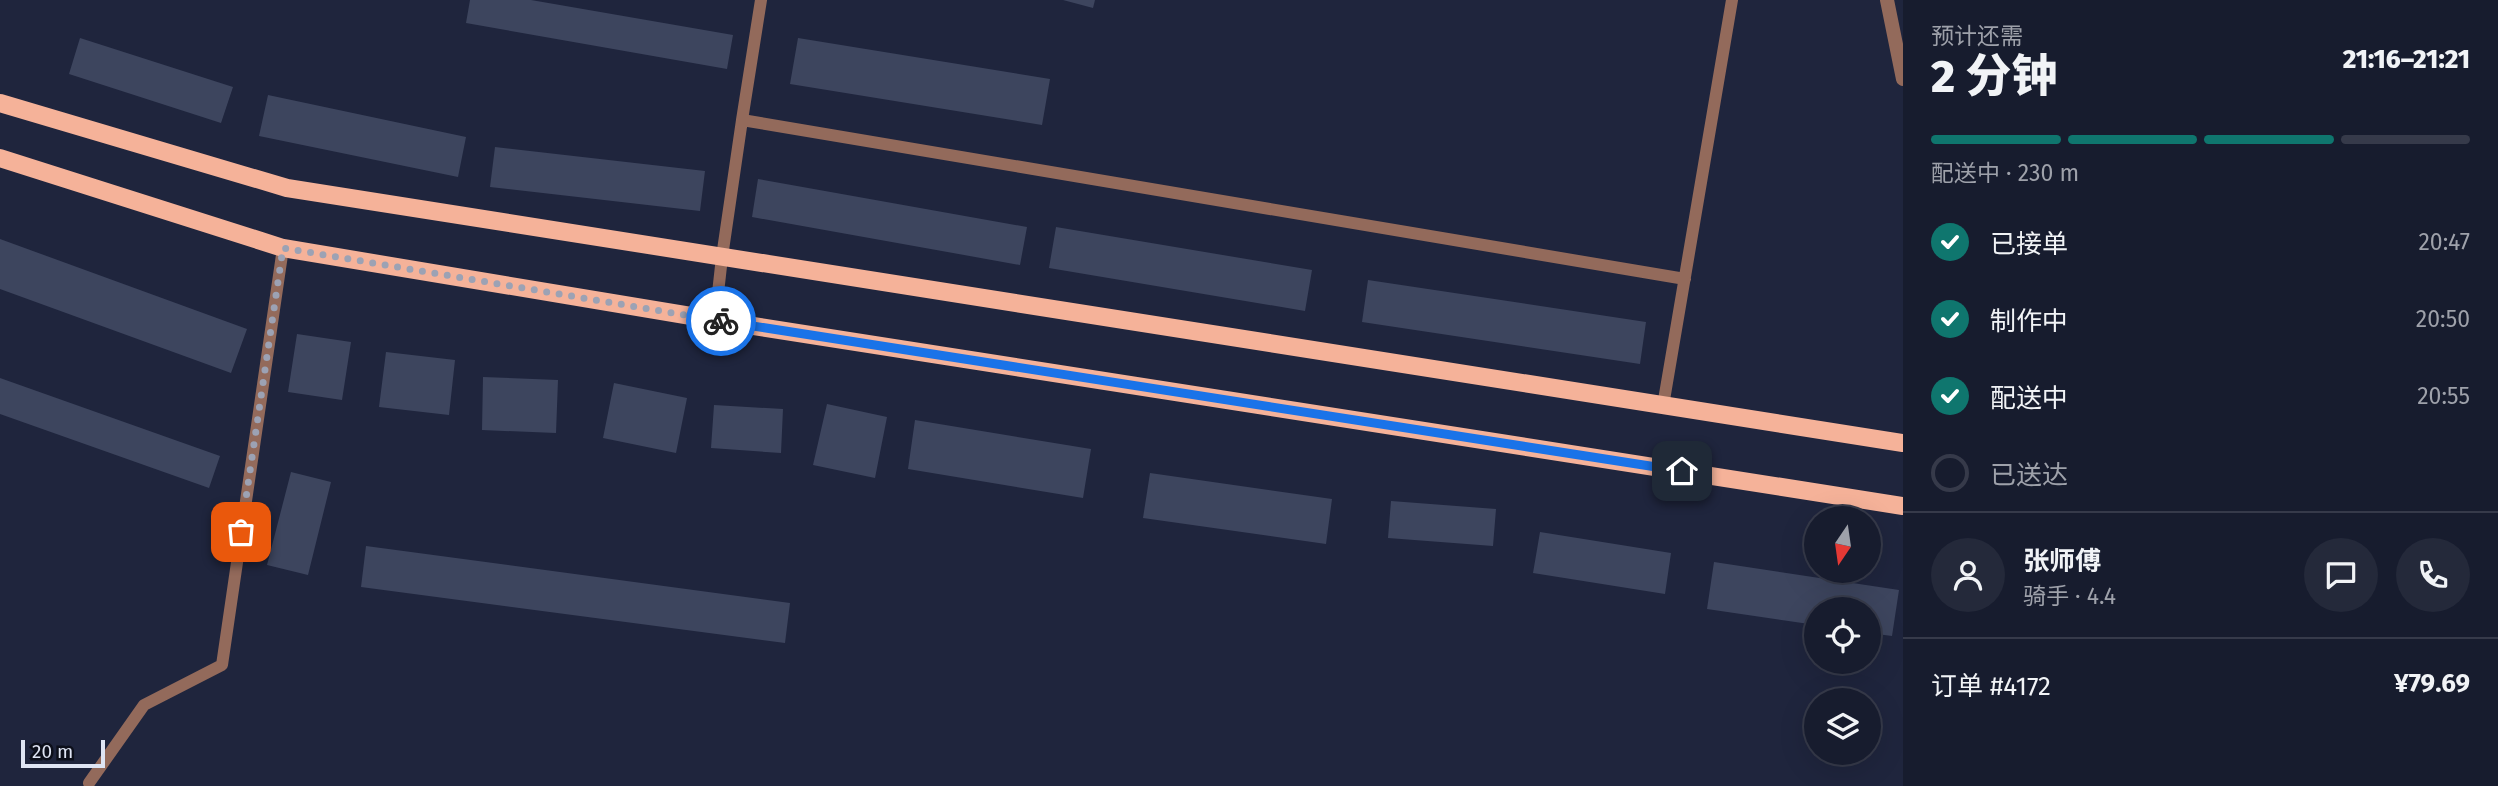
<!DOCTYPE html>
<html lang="zh">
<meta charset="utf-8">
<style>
:root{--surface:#171c2e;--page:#24293a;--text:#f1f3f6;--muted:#9ea1aa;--line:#363a4a;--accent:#0f766e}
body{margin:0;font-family:"Fira Sans","Noto Sans SC",sans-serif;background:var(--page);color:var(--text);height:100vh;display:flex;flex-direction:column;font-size:26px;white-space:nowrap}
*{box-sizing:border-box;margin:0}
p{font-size:23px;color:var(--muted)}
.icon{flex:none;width:38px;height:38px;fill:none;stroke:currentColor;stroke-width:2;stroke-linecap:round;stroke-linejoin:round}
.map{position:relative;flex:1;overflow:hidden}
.drawer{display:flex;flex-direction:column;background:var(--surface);width:595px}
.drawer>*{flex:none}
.needle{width:46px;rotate:193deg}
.fabs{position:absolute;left:1804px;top:506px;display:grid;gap:14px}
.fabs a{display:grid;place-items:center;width:77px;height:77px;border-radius:50%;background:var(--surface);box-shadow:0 7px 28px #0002,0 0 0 2px var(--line);font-size:35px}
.scale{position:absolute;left:21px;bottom:18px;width:84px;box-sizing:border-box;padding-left:7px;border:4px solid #dfe5f4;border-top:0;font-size:19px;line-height:24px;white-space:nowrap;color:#dfe5f4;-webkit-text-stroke:5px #0c0f1a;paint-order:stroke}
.pin{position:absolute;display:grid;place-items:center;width:60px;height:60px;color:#fff;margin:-30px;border-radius:14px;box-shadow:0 4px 10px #0006}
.courier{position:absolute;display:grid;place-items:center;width:70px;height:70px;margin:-35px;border:5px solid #1a73e8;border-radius:50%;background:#fff;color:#222;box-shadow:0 2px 9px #0007}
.headline em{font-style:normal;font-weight:800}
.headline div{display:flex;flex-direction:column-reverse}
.headline{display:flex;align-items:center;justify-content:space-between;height:119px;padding:0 28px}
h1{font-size:46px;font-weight:800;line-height:52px}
.bar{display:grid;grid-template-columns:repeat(4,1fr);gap:10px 7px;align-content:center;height:84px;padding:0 28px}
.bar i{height:9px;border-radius:5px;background:var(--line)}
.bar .active{background:var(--accent)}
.bar p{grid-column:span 4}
.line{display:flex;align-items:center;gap:18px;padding:0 28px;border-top:2px solid var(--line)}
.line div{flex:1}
.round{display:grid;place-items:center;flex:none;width:74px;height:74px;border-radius:37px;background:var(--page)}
ol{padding:0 28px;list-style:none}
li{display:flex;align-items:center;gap:21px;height:77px}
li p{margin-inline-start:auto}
li .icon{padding:7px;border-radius:50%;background:var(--accent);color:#fff;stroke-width:4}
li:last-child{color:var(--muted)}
li i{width:38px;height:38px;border:4px solid var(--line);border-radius:50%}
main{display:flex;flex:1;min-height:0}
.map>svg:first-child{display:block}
</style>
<main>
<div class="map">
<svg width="1903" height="786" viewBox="0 0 1903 786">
<rect width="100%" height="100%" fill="#1f253d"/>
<path fill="#3d455e" d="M470,0H531L733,35L727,69L466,23Z
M1063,0H1095L1093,8Z
M80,38L233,87L221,123L69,74Z
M798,38L1050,79L1042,125L790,84Z
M268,95L466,137L458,177L259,136Z
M495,147L705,171L700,211L490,187Z
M758,179L1027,227L1020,265L752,217Z
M1056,227L1312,270L1305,311L1049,268Z
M0,239L247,329L231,373L0,289Z
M1368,280L1646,322L1640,364L1362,322Z
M297,334L351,342L342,400L288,392Z
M386,352L455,360L449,415L379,407Z
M483,377L558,380L556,433L482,430Z
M0,378L220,456L209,488L0,414Z
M614,383L687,398L676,453L603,438Z
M827,404L887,417L875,478L813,465Z
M714,405L783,409L781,453L711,448Z
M915,420L1091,449L1083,498L908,469Z
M291,472L331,482L308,575L267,565Z
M1150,473L1332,499L1326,544L1143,518Z
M1391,501L1496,509L1493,546L1388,538Z
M1540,532L1671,553L1665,594L1533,573Z
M366,546L790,603L785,643L361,587Z
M1714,562L1899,590L1892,636L1869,633V609H1816V625L1707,609Z"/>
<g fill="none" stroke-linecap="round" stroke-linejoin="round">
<path stroke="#936a5b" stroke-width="12" d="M742,120L761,0
M715,320L722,257L742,120L1685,279
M1663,406L1732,0
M89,783L144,705L222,665L283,248"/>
<path stroke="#936a5b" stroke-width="14" d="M1887,0L1903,79"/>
<path stroke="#f5b299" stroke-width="18" d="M0,103L287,188L1903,443
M0,158L283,248L715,320L1903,506"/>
</g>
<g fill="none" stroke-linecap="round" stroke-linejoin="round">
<path stroke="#9ca2b4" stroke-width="7" stroke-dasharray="0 12.6" d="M241,532L283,248L721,321"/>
<path stroke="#1a73e8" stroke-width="9" d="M721,321L1682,471"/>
</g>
</svg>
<div class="fabs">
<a><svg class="needle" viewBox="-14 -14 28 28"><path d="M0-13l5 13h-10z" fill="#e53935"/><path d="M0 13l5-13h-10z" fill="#9ea1aa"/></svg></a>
<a><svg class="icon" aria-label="locate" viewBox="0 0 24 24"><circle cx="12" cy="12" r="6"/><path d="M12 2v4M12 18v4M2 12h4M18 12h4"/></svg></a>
<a><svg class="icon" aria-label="layers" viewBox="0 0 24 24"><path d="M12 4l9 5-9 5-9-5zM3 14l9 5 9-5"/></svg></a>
</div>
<div class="scale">20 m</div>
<div class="pin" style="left:241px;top:532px;background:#ea580c"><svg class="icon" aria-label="bag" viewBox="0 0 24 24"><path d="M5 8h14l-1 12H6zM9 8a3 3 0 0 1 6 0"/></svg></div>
<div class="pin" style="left:1682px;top:471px;background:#1f2937"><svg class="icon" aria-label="home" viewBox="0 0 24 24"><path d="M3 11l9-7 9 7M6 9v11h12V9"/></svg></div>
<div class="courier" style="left:721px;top:321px"><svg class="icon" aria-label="bike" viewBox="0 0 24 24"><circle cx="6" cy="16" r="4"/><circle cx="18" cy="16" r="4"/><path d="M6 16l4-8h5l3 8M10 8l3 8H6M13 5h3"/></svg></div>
</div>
<section class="drawer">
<div class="headline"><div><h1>2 分钟</h1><p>预计还需</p></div><em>21:16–21:21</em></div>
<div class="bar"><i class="active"></i><i class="active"></i><i class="active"></i><i></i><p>配送中 · 230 m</p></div>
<ol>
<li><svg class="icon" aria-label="check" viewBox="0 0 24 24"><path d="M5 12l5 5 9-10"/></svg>已接单<p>20:47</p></li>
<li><svg class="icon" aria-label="check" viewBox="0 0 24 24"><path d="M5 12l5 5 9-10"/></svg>制作中<p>20:50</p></li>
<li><svg class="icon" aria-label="check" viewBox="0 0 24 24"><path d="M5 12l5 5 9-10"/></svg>配送中<p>20:55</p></li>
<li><i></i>已送达</li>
</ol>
<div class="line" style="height:126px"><a class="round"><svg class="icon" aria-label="person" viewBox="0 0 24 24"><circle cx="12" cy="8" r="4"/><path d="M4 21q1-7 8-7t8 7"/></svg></a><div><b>张师傅</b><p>骑手 · 4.4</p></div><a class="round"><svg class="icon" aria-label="chat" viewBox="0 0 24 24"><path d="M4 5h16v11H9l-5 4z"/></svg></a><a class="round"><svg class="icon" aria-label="phone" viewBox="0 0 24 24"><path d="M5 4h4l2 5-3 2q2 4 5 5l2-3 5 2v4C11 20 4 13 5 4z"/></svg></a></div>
<div class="line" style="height:91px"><div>订单 #4172</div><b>¥79.69</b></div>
</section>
</main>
